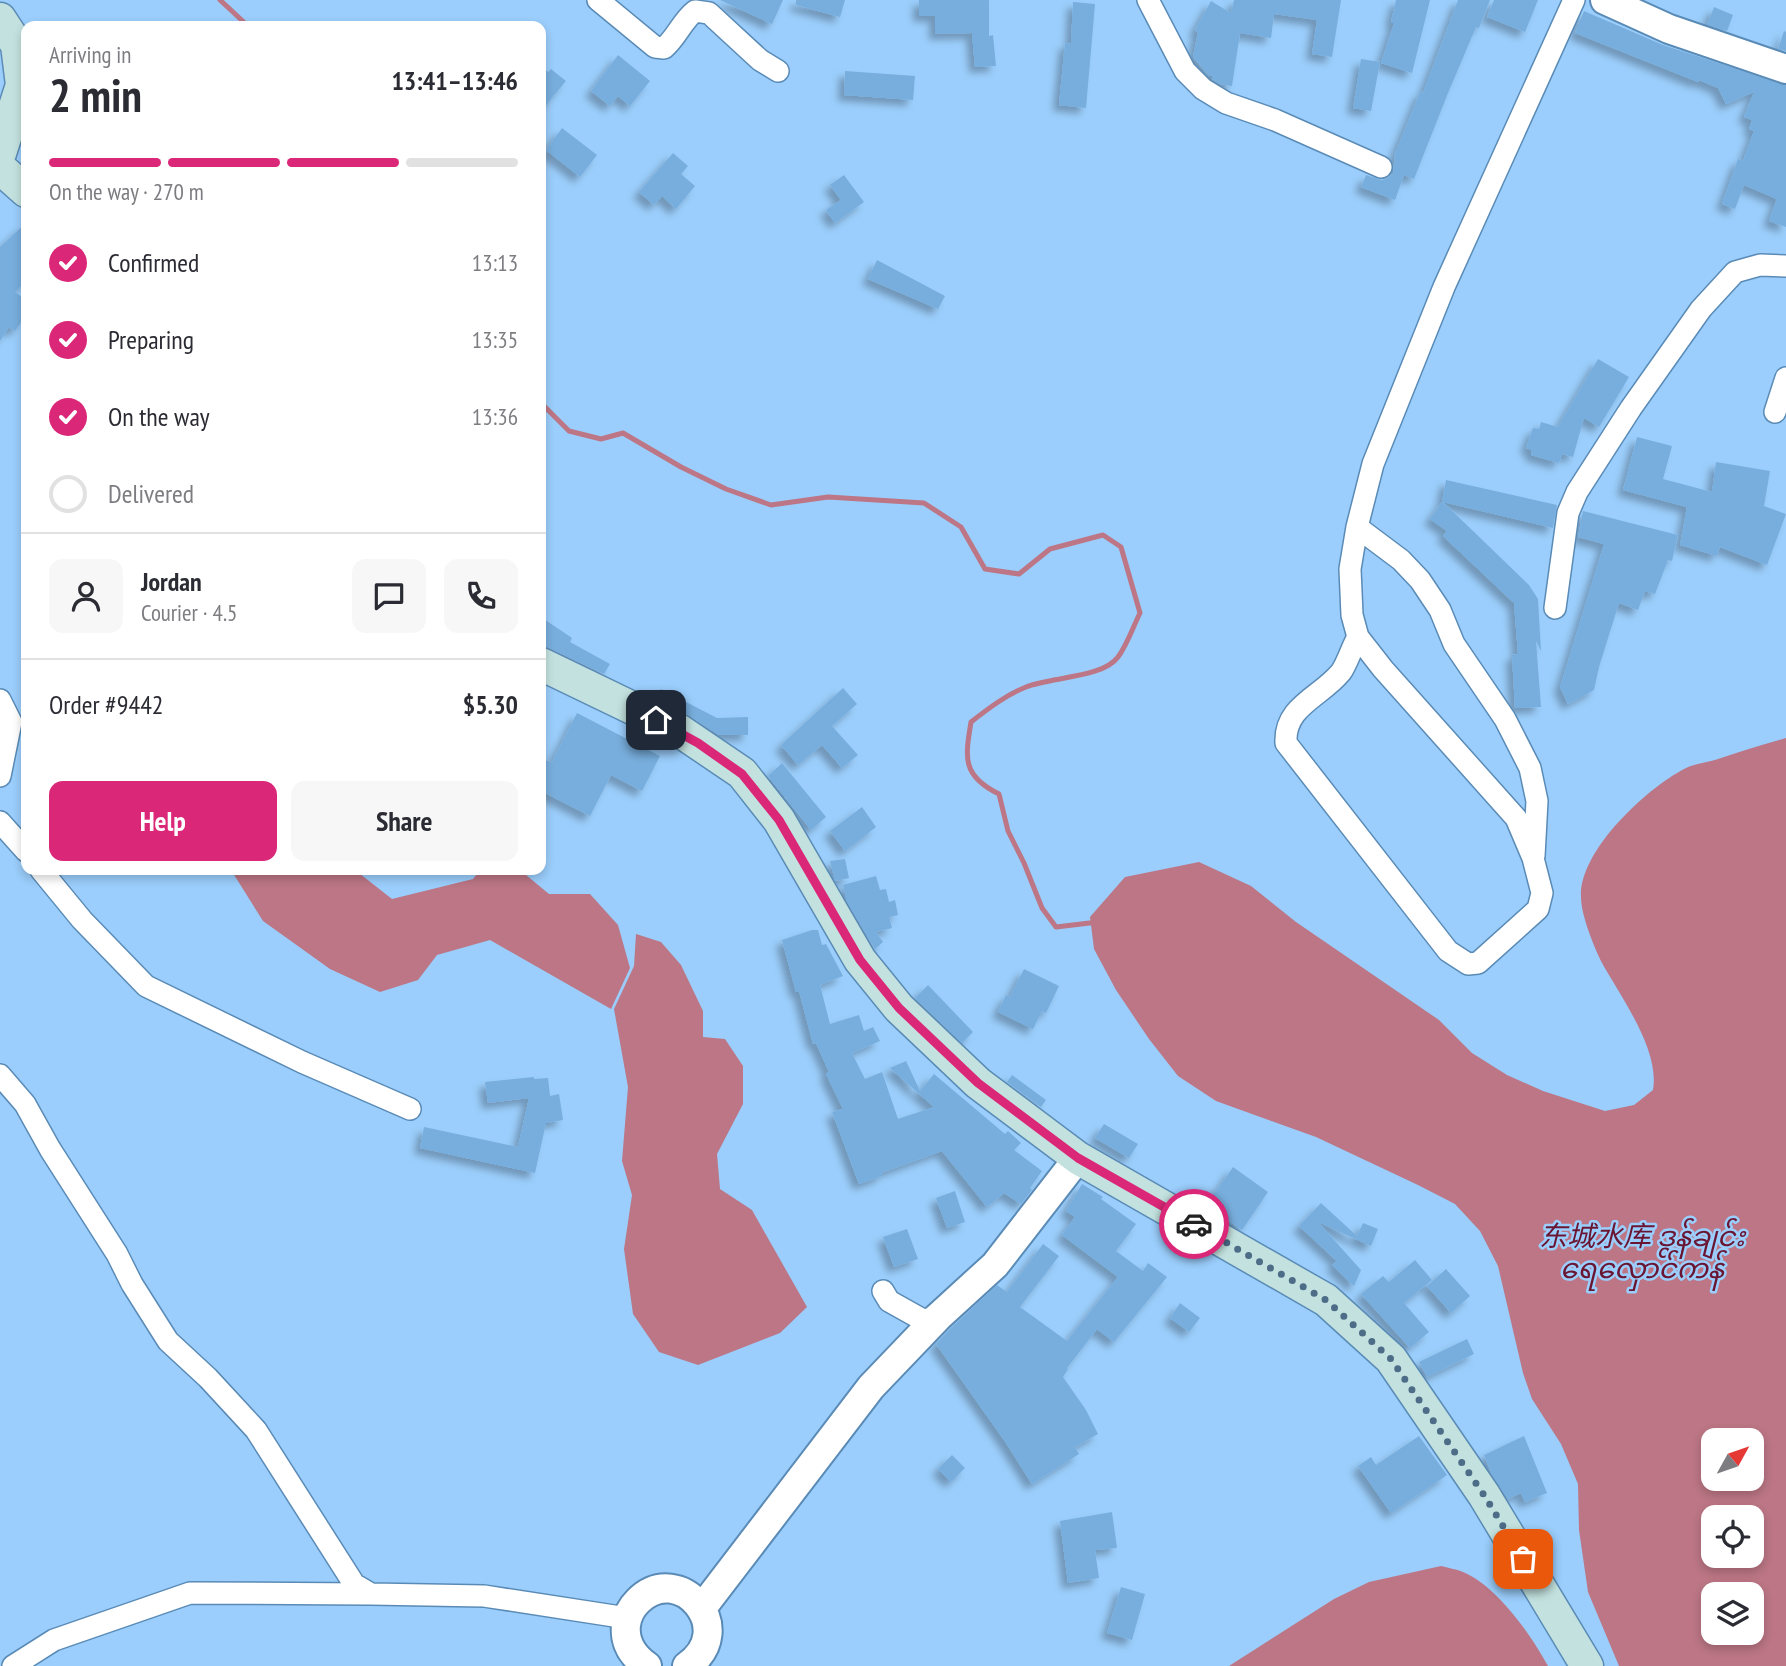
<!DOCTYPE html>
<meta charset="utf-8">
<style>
:root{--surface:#fff;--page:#f7f7f7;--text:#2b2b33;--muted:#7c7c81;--line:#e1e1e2;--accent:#db2777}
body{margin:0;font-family:"PT Sans Narrow","Noto Sans SC","Noto Sans Myanmar",sans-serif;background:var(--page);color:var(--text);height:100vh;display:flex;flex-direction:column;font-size:26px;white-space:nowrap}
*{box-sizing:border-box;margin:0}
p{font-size:23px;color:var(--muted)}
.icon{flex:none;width:38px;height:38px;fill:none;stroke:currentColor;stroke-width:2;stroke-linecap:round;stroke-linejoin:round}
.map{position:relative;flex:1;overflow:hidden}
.details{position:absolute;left:21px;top:21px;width:525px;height:854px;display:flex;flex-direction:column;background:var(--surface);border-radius:14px;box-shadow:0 4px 10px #0003}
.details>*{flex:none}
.needle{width:46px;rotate:50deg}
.controls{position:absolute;left:1701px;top:1428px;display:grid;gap:14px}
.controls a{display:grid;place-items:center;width:63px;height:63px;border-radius:14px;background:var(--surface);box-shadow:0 4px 10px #0003;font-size:35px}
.pin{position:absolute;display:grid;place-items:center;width:60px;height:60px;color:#fff;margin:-30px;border-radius:14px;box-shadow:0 4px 10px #0006}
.courier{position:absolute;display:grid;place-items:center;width:70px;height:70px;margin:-35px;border:5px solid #db2777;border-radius:50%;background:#fff;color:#222;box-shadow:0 2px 9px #0007}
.headline em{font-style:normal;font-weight:700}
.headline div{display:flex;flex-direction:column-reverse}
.headline{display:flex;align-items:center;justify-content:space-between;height:119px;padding:0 28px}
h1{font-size:46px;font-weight:700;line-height:52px}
.bar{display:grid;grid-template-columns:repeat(4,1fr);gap:10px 7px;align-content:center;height:84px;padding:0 28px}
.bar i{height:9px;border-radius:5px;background:var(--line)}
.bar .current{background:var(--accent)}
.bar p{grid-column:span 4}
.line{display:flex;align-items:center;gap:18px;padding:0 28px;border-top:2px solid var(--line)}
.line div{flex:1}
.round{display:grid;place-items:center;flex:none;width:74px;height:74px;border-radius:14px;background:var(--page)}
ol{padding:0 28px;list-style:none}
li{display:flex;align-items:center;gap:21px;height:77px}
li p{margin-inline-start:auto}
li .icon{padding:7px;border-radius:50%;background:var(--accent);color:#fff;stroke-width:4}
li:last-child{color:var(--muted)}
li i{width:38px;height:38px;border:4px solid var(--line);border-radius:50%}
.button{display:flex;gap:14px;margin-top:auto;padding:14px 28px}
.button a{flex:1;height:80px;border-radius:14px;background:var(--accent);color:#fff;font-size:28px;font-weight:700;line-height:80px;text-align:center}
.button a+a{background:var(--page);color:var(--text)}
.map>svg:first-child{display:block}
</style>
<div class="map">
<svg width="1786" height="1666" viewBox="0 0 1786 1666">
<defs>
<filter id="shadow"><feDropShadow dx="-6" dy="6" stdDeviation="3.5" flood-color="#0004"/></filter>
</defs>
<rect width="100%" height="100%" fill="#9bcefc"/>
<path fill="#bc7685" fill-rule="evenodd" d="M1786,738V1666H1619L1588,1592L1579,1530L1578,1484L1561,1444L1532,1399L1523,1373L1498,1266L1480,1231L1455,1204L1418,1185L1316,1137L1216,1101L1178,1076L1149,1039L1116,990L1094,949L1090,917L1125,877L1199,862L1251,886L1296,922L1439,1020L1472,1053L1507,1075L1543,1091L1605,1111L1634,1105L1653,1090C1660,1050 1621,997 1602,963C1594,947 1581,915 1581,897C1579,851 1646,789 1684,769C1693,764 1705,763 1715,760C1738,752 1762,745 1786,738ZM1752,1440V1479H1713V1440ZM1713,1517H1752V1556H1713ZM1713,1594H1752V1633H1713Z
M231,870H355L392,899L473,879L480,870H520L549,894H590L618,925L630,968L611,1009L490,940L437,955L418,980L380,992L330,969L263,921Z
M636,934L661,942L681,965L703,1011V1037L725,1039L743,1066V1104L717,1154L720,1189L752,1210L807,1307L780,1333L698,1365L659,1352L633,1314L624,1249L632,1195L622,1161L628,1087L614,1009L634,966Z
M1441,1566C1448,1568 1456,1569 1463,1572C1497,1586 1531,1635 1548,1666H1229L1334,1599L1369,1582Z"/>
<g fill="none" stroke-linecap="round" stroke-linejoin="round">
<path stroke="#bc7685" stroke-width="5" d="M220,0L248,26
M541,403L569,431L601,439L623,433L681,467L726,489L771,505L828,497L924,503L961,527L985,569L1019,574L1050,549L1103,535L1121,547L1140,613C1133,627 1127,645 1118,657C1103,678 1050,677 1026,687C1006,695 989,708 971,722C965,758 962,776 999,794L1008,831L1024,863L1042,908L1056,927L1098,922"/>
</g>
<path fill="#78aedd" filter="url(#shadow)" d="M720,0H783L772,24Z
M796,0H845L840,17L796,5Z
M919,0H989V36L993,35L996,66L975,67L972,33L935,34V16H919Z
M1234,0H1341L1332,57L1312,54L1317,20L1274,14L1271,38L1240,33L1232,86L1220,84L1212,79L1213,76L1208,75L1193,57L1198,32L1195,30L1211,1L1231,13Z
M1396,0H1430L1412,73L1381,63L1394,23L1391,22Z
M1458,0H1490L1479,28L1476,27L1448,93L1414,179L1404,175L1395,200L1361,187L1366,175L1382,180L1388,178L1393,173L1395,154L1420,92L1423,93Z
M1494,0H1538L1525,32L1487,17Z
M1073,2L1095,4L1086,108L1059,105L1065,43L1071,44Z
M1714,7L1733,15L1727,31L1707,25Z
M1584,11L1663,45L1786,85V227L1769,221L1777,199L1744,185L1735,209L1722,204L1738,159L1743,161L1754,131L1749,129L1752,120L1744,117L1754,92L1726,104L1718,88L1699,80L1698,82L1575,33Z
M1784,31L1786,32V51L1778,49Z
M618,55L650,81L630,106L618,96L610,106L591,91Z
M1361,59L1380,62L1371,111L1353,108Z
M541,66L548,72L551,69L566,81L541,111Z
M845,71L915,76L913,100L844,95Z
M562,128L597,155L580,177L546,150Z
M673,153L688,166L681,174L695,186L676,209L662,196L654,205L639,192Z
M844,175L864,202L835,223L826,210L841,200L830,185Z
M26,223V281L15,292L26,300V315L15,331L9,327L0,341V247Z
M877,260L945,296L938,309L868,279Z
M1598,359L1629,377L1599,427L1584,418L1573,457L1562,454L1559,463L1531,455L1532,450L1526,448L1533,428L1539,429L1541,422L1558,427Z
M1637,437L1672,446L1663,479L1712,492L1716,462L1770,471L1764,506L1786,514L1767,565L1720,547L1717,556L1680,545L1687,507L1623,490Z
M1446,480L1557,505L1553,528L1443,502L1529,585L1538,599L1541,651L1536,641L1541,707L1515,708L1512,655L1518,654L1514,603L1443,536L1447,531L1430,519L1442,502Z
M1583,511L1678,535L1672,561L1668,560L1655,594L1645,591L1638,610L1619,603L1599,667L1594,690L1568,704L1560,687L1604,544L1578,537Z
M541,617L572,638L570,642L610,664L604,674L541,644Z
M843,688L857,704L832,726L858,755L842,768L822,745L798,765L781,745Z
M661,689L717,718L748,717V735H719L690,716L656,699Z
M577,713L660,756L642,791L611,775L590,816L541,791V759L552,762Z
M782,763L826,817L811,830L768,776Z
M862,807L876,827L845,851L830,831Z
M845,859L849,878L835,881L830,861Z
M876,876L880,890L886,889L889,902L895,900L898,915L889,917L892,928L876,932L883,942L875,949L847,902L843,885Z
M812,930H818L822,945L826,944L843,976L820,985L830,1024L859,1015L864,1031L873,1027L880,1041L852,1053L865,1079L882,1072L898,1119L934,1107L890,1068L906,1061L920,1091L934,1074L1005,1134L1008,1131L1021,1143L1014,1150L1042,1171L1030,1188L1032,1190L1021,1204L1004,1193L987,1207L942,1151L881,1173L882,1176L859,1184L832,1112L843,1109L826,1074L829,1072L816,1043L813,1044L799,991L796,992L782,940Z
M1024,969L1059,986L1046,1013L1042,1011L1033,1029L998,1012L1006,995L1010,997Z
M928,985L973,1032L962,1043L915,998Z
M1012,1075L1046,1100L1041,1107L1007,1082Z
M534,1077V1079L548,1078L550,1096L559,1094L563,1120L546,1123L535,1173L420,1148L424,1127L518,1147L529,1098L488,1103L485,1082Z
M1104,1124L1138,1144L1129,1158L1095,1138Z
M1233,1167L1268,1192L1242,1230L1206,1206Z
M1082,1184L1103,1197L1101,1199L1136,1224L1116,1251L1143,1271L1148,1263L1167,1277L1114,1342L1097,1329L1067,1368L1068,1369L1063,1377L1086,1410L1098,1434L1075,1447L1079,1454L1032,1484L1004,1440L936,1344L950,1329L997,1285L1007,1292L1043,1244L1059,1256L1020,1307L1067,1341L1118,1277L1062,1235L1075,1217L1066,1211Z
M955,1191L965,1222L947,1228L936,1198Z
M1321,1203L1357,1236L1363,1223L1378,1229L1371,1246L1318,1222L1361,1270L1354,1286L1332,1265L1337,1261L1299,1226Z
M907,1229L918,1259L894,1267L883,1237Z
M1415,1260L1432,1280L1404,1303L1429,1332L1410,1348L1361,1294L1383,1276L1389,1282Z
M1446,1269L1470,1296L1451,1313L1427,1286Z
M1180,1303L1200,1318L1189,1332L1170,1318Z
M1467,1339L1474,1354L1427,1377L1419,1362Z
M1419,1436L1447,1475L1391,1513L1358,1466L1371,1457L1376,1465Z
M1524,1436L1547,1493L1525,1502L1521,1493L1508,1499L1491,1473L1484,1455Z
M952,1455L965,1468L951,1482L938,1469Z
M1112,1512L1117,1548L1095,1550L1099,1578L1068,1583L1060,1521Z
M1121,1587L1145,1594L1132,1640L1107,1633Z"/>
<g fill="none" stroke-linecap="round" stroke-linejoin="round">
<defs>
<path id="minor" d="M598,0L655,47L664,48C677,37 682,21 695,11L709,13L760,60L778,71
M1148,0L1185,71L1203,89L1226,103L1275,120L1381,167
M1775,412L1786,378
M1357,527L1401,560L1420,580L1440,610L1454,644L1505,719L1530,768L1537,801L1534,856
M1555,608L1568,513L1577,492L1631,408L1701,309L1735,272L1760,265L1786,266
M1358,637C1352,647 1347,664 1341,672C1321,697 1284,706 1286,743L1448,951L1468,964L1478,963L1538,909L1542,893L1533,858L1516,818L1383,669L1358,637L1352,615L1350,569L1357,527L1373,464L1444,287L1574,0
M0,700L11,722L0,776
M0,822L26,851
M41,870L82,920L146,986L302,1062L410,1109
M0,1075L25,1104L50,1149L117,1254L132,1284L168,1341L208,1378L256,1430L354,1584L371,1594L484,1596L627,1618
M883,1291L889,1301L923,1320L938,1317
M13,1666L54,1640L190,1593L369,1594"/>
<path id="tertiary" d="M1605,0L1669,29L1786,69
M702,1608L871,1387L938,1317L995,1265L1078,1158
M647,1666C633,1656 624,1643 626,1625C627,1616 631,1608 638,1601C679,1560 740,1629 687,1666"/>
<path id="secondary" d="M0,19L17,45L22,85L0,153
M0,168L26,191
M541,664L680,731L742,773L779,820L860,960L899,1008L978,1083L1078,1158L1326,1300L1391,1359L1484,1495L1587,1666"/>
</defs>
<use href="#minor" stroke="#5a8bb6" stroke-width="24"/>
<use href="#tertiary" stroke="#5a8bb6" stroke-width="32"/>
<use href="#secondary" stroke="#5a8bb6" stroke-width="35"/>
<use href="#minor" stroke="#fff" stroke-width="21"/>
<use href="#tertiary" stroke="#fff" stroke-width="28"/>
<use href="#secondary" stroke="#c3e2df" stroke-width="32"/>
</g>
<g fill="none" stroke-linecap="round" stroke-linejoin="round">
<path stroke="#4d6c88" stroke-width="7" stroke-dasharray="0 12.6" d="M1194,1224L1326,1300L1391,1359L1484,1495L1523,1559"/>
<path stroke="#db2777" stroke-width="9" d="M656,720L698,743L742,774L779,820L860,960L899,1008L958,1064L978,1083L1078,1158L1194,1224"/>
</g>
<g text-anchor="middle" stroke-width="5" stroke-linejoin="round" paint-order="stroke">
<g font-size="28" font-style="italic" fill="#6a1531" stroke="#9bcefc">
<text x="1642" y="1246">东城水库 ဒွန်ချင်း<tspan x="1642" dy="32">ရေလှောင်ကန်</tspan></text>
</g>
</g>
</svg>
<div class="controls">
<a><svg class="needle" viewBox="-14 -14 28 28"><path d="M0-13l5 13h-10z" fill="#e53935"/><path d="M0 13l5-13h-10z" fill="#7c7c81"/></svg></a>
<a><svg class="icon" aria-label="locate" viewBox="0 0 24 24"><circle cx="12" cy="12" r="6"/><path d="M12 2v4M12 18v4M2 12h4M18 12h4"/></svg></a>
<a><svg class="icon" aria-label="layers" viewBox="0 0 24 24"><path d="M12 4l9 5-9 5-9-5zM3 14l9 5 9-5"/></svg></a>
</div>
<div class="pin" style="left:1523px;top:1559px;background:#ea580c"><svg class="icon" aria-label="bag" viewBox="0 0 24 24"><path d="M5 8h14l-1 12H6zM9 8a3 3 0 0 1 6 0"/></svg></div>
<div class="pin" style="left:656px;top:720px;background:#1f2937"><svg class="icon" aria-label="home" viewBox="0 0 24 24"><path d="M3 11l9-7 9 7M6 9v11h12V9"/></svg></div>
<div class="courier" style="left:1194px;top:1224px"><svg class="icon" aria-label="car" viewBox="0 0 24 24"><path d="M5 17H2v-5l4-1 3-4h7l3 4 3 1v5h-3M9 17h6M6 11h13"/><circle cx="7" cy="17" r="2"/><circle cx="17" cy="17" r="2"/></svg></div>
<section class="details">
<div class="headline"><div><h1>2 min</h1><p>Arriving in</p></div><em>13:41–13:46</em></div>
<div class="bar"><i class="current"></i><i class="current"></i><i class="current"></i><i></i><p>On the way · 270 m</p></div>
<ol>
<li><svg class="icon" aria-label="check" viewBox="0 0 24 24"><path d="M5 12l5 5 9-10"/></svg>Confirmed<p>13:13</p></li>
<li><svg class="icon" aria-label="check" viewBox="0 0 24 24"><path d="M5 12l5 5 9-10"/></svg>Preparing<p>13:35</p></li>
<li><svg class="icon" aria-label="check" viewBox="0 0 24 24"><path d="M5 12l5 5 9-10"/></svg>On the way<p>13:36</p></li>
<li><i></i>Delivered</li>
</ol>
<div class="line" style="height:126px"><a class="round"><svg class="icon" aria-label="person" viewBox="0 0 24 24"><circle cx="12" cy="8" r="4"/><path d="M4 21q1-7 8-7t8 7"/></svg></a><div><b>Jordan</b><p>Courier · 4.5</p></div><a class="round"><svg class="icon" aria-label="chat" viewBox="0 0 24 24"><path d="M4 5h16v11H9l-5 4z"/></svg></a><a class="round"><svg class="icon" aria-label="phone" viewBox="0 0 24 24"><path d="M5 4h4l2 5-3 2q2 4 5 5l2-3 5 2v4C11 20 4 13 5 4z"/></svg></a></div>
<div class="line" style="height:91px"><div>Order #9442</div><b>$5.30</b></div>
<div class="button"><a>Help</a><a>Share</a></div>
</section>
</div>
